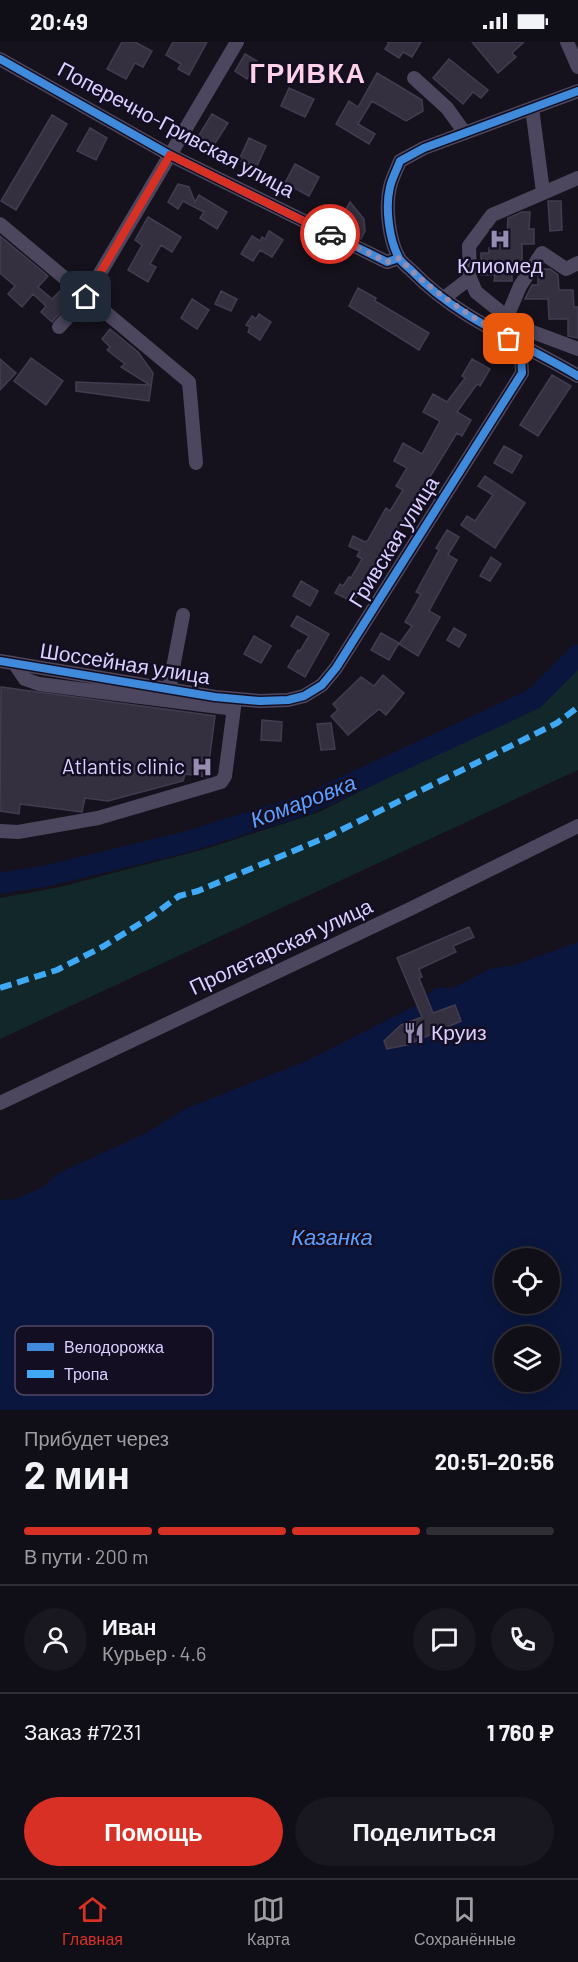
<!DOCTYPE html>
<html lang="ru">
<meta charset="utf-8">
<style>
:root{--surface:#100e16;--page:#19171f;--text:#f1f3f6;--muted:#9c9ca1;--line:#302e35;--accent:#d93025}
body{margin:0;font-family:Barlow,sans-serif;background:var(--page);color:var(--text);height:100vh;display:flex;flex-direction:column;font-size:22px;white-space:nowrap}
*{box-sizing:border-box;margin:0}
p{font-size:20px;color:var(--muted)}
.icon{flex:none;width:33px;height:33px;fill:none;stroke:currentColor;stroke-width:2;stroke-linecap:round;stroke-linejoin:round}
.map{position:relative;height:1368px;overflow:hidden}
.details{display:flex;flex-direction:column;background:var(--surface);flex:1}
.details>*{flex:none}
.fabs{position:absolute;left:494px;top:1206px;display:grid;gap:12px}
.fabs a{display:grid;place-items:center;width:66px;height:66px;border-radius:50%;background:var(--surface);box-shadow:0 3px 15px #0003,0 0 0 2px var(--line);font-size:30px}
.pin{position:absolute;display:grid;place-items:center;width:51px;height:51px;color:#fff;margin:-26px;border-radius:12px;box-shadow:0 3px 9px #0006}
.courier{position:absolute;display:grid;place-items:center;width:60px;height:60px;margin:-30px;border:4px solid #d93025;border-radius:50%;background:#fff;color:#222;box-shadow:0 2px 8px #0007}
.overview em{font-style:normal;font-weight:700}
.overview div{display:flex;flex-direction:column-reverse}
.overview{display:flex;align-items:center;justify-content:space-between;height:102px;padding:0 24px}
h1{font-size:39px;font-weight:700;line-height:45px}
.bar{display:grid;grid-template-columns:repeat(4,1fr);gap:9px 6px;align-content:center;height:72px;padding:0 24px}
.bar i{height:8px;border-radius:4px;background:var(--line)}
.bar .current{background:var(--accent)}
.bar p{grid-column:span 4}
.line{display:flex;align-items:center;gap:15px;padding:0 24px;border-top:2px solid var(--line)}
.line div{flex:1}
.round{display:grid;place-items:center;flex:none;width:63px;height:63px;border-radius:32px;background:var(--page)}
.cta{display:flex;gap:12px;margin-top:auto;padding:12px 24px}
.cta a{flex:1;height:69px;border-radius:36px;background:var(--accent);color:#fff;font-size:24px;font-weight:700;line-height:69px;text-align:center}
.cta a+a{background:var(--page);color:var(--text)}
.status{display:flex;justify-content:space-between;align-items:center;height:42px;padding:0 30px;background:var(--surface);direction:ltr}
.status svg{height:16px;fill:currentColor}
.dock{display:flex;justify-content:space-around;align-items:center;height:84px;border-top:2px solid var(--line);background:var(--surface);font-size:16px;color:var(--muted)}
.dock a{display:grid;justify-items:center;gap:3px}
.dock .current{color:var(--accent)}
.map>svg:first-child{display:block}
</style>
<div class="status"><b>20:49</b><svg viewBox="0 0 49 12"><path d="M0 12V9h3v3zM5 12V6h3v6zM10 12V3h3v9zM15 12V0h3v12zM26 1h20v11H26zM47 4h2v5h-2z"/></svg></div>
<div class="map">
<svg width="578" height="1368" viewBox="0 0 578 1368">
<rect width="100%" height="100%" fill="#16121d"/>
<path fill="#12272a" d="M578,627V728L0,997V856L60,845L205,807L317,771L543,658Z"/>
<path fill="#0a163d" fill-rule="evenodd" d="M578,900V1368H0V1158L16,1157L43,1145L59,1131L148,1090L185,1067L306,1019L419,962L422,956L436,946H453L489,927L515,923ZM455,964L461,979L407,1003ZM504,1216H549V1262H504ZM504,1294H549V1340H504Z"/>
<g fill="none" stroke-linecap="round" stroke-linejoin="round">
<path stroke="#0a163d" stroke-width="21" d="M0,841L46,834L186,800L307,762L534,657L578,613"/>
</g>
<path fill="#343040" stroke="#433c51" stroke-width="1.5" d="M122,0H135L152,9L143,25L135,21L126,37L107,27Z
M173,0H207L189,33L178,27L181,22L166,13Z
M387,0H421L412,15L403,10L399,16L385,7L389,1Z
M472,0H524L512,11L516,15L498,31Z
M245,12L257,19L247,37L235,29Z
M449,17L488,48L481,56L473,50L463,62L433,36Z
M377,31L422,58L423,69L406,79L372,59L358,82L375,92L369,102L336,82L349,59L358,65Z
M289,46L314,57L305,75L281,64Z
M212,72L228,81L214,103L199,93Z
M52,73L67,82L16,168L1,159Z
M90,86L107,96L96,118L77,109Z
M249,96L266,104L256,126L239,118Z
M295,122L319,135L309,154L285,141Z
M178,142L189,145L195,160L199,153L227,170L217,187L200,176L204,170L183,159L178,167L168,160Z
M548,159H561L562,188L550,189Z
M350,160L364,177L365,189L361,197L336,185Z
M522,170H530L529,187H534V202H522V219H512V239H494L495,233H481V211H489V206H495L496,191H507L508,176Z
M148,175L181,195L172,210L161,203L150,222L156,225L148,240L128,228L142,203L135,198Z
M269,189L283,198L272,215L260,208L253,219L241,212L252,194L260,199L262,195L265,197Z
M0,194L48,234L38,245L52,257L63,246L74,255L52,280L41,270L46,264L33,252L22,265L8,252L15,244L0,231Z
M542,227H550L558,233L559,248H573L574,265H578V296L568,294V277H549L548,257H525L532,243H538V234Z
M358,246L376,256L375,259L429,291L419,308L349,264Z
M221,249L237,257L231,269L215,262Z
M192,257L209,268L197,287L181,276Z
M259,272L271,280L260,298L248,290L250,285L246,283L252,274L256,277Z
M110,287L138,310L153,331L149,359L76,349V340L150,343L121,325L125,322L107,308L110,305L102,297Z
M31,316L63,339L46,363L14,339Z
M0,317L16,331L0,348Z
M472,317L490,327L480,344L477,342L457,370L471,378L462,394L457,391L353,560L335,551L340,542L343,544L349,535L351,536L362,517L357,514L360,509L349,504L353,494L365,500L368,498L386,466L390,469L403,448L396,444L407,426L394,419L403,401L422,412L440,379L423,370L433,352L447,360L465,336L462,334Z
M552,333L571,344L538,394L520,383Z
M504,404L522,414L512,431L494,421Z
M485,434L525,461L495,506L461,483L467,474L475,479L493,453L478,444Z
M447,488L459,495L448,513L457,518L429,569L440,575L418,614L399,602L412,584L405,580L421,552L416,550L439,508L436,506Z
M491,515L501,522L490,539L480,534Z
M301,539L318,549L310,564L293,554Z
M297,574L329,592L305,635L288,625L298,608L300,609L309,594L291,584Z
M454,586L466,593L459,605L447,598Z
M381,591L399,601L389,618L371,608Z
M254,594L271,604L261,621L244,612Z
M383,633L404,651L386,673L379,667L348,693L331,674L338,668L333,662L361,635L374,644Z
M1,645L215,674L207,735L185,732L183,739L108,759L85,756L82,770L20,762L19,772L0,769Z
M262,678L282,680L281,699L261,698Z
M331,681L335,707L321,708L317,682Z
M469,885L474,895L453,904L456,910L419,927L422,935L419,936L433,971L455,963L461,979L407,1003L387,1007L384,999L401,983L422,975L397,916Z"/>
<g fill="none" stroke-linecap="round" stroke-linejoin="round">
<path stroke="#4c475e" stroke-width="14" d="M567,0L578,25
M0,17L170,113L387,220L399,216
M414,36L447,66L465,91
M578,49L424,106L400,119C397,127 392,136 390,145C385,165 389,198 399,216C402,221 408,225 412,229C458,277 523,301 578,334
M532,66L543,150
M0,182L189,340L196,421
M470,236L476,250L507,275L520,244L542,211L566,227L578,221
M444,256L470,236L469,204L492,173L578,136
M507,275L530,289L578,307
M59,285L86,255L237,0
M0,619L215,655L260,659L288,658L304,654L322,643L336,626L522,331L521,312L515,302
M15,622L25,637L39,642L227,666
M169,647L183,573
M0,789L18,790L98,776L221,740L225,734L235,658
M0,1061L410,867L578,784"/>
<path stroke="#3fa9f5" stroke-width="6" stroke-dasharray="12 6" stroke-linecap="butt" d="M0,946L57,928L104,904L152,874L179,854L198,849L329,794L557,681L578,665"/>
<defs>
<path id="cycleway" d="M0,17L170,113L387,220L399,216
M578,49L424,106L400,119C397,127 392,136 390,145C385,165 389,198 399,216C402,221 408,225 412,229C458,277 523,301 578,334
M0,619L215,655L260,659L288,658L304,654L322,643L336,626L522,331L521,312L515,302"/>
</defs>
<use href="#cycleway" stroke="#140e22" stroke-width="11"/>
<use href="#cycleway" stroke="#408adc" stroke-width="8"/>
</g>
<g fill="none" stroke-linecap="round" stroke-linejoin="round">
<path stroke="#968db0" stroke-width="6" stroke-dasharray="0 10.8" d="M330,192L387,220L399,216C431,250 469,273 509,297"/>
<path stroke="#d93025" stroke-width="8" d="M86,255L170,113L330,192"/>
</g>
<defs>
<symbol id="hospital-bare" viewBox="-9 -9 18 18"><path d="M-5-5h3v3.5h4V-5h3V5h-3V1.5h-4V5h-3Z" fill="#968db0" stroke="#140e22" stroke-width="2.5" paint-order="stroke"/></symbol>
<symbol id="restaurant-bare" viewBox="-9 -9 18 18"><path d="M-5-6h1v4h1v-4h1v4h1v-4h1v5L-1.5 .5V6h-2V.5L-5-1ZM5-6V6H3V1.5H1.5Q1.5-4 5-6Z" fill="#968db0" stroke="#140e22" stroke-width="2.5" paint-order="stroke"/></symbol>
</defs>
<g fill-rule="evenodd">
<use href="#hospital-bare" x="485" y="182" width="30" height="30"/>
<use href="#hospital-bare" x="187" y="710" width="30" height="30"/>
<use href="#restaurant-bare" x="399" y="976" width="30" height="30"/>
</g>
<g text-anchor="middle" stroke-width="5" stroke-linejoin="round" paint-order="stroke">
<g font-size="21" fill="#dbcfff" stroke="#140e22">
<text transform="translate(176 88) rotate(28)" y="7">Поперечно-Гривская улица</text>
<text transform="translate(394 500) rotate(-58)" y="7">Гривская улица</text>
<text transform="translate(125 622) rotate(9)" y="7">Шоссейная улица</text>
<text transform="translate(281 905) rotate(-25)" y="7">Пролетарская улица</text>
</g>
<g font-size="21" fill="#dbcfff" stroke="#140e22">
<text x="500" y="231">Клиомед</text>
<text x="185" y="732" text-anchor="end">Atlantis clinic</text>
<text x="431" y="998" text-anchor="start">Круиз</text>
</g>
<g font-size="22" font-style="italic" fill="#5d9fff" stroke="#140e22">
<text transform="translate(303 759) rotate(-21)" y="8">Комаровка</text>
<text x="332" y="1203">Казанка</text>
</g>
<g font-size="27" font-weight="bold" letter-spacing="1.5" fill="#ffd1e8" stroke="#140e22">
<text x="308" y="41">ГРИВКА</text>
</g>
</g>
<rect x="15" y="1284" width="198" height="69" rx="9" fill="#140e22" stroke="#504864" stroke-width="1.5"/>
<rect x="27" y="1301" width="27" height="8" fill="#408adc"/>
<rect x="27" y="1328" width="27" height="8" fill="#3fa9f5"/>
<g font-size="16" fill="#dbcfff">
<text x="64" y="1311">Велодорожка</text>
<text x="64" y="1338">Тропа</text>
</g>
</svg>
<div class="fabs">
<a><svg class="icon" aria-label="locate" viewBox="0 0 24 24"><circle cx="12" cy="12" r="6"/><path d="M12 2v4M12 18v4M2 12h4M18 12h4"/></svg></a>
<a><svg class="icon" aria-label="layers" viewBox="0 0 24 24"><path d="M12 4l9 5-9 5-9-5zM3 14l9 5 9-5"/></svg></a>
</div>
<div class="pin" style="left:509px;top:297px;background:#ea580c"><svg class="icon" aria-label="bag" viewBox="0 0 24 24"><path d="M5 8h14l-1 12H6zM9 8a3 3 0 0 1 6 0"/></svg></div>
<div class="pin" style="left:86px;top:255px;background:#1f2937"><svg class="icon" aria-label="home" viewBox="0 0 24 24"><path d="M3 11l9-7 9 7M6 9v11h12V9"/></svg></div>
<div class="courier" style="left:330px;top:192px"><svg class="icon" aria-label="car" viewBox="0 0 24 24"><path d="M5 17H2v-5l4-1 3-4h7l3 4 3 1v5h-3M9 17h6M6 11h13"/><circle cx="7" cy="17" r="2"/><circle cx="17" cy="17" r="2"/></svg></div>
</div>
<section class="details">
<div class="overview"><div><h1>2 мин</h1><p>Прибудет через</p></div><em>20:51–20:56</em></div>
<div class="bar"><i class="current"></i><i class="current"></i><i class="current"></i><i></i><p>В пути · 200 m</p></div>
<div class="line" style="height:108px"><a class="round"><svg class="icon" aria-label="person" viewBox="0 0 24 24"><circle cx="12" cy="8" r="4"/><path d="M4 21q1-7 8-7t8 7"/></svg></a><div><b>Иван</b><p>Курьер · 4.6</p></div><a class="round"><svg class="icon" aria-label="chat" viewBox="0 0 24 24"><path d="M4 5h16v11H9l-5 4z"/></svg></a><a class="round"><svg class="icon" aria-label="phone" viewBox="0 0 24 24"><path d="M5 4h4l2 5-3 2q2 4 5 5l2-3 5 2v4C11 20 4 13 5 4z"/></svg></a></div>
<div class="line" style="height:78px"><div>Заказ #7231</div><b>1 760 ₽</b></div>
<div class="cta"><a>Помощь</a><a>Поделиться</a></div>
</section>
<nav class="dock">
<a class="current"><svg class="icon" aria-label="home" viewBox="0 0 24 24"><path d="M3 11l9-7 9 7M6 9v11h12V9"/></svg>Главная</a>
<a><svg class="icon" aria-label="map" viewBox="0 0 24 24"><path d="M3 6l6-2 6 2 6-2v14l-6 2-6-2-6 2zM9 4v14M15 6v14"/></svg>Карта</a>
<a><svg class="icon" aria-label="saved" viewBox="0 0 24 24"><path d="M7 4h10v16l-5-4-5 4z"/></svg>Сохранённые</a>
</nav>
